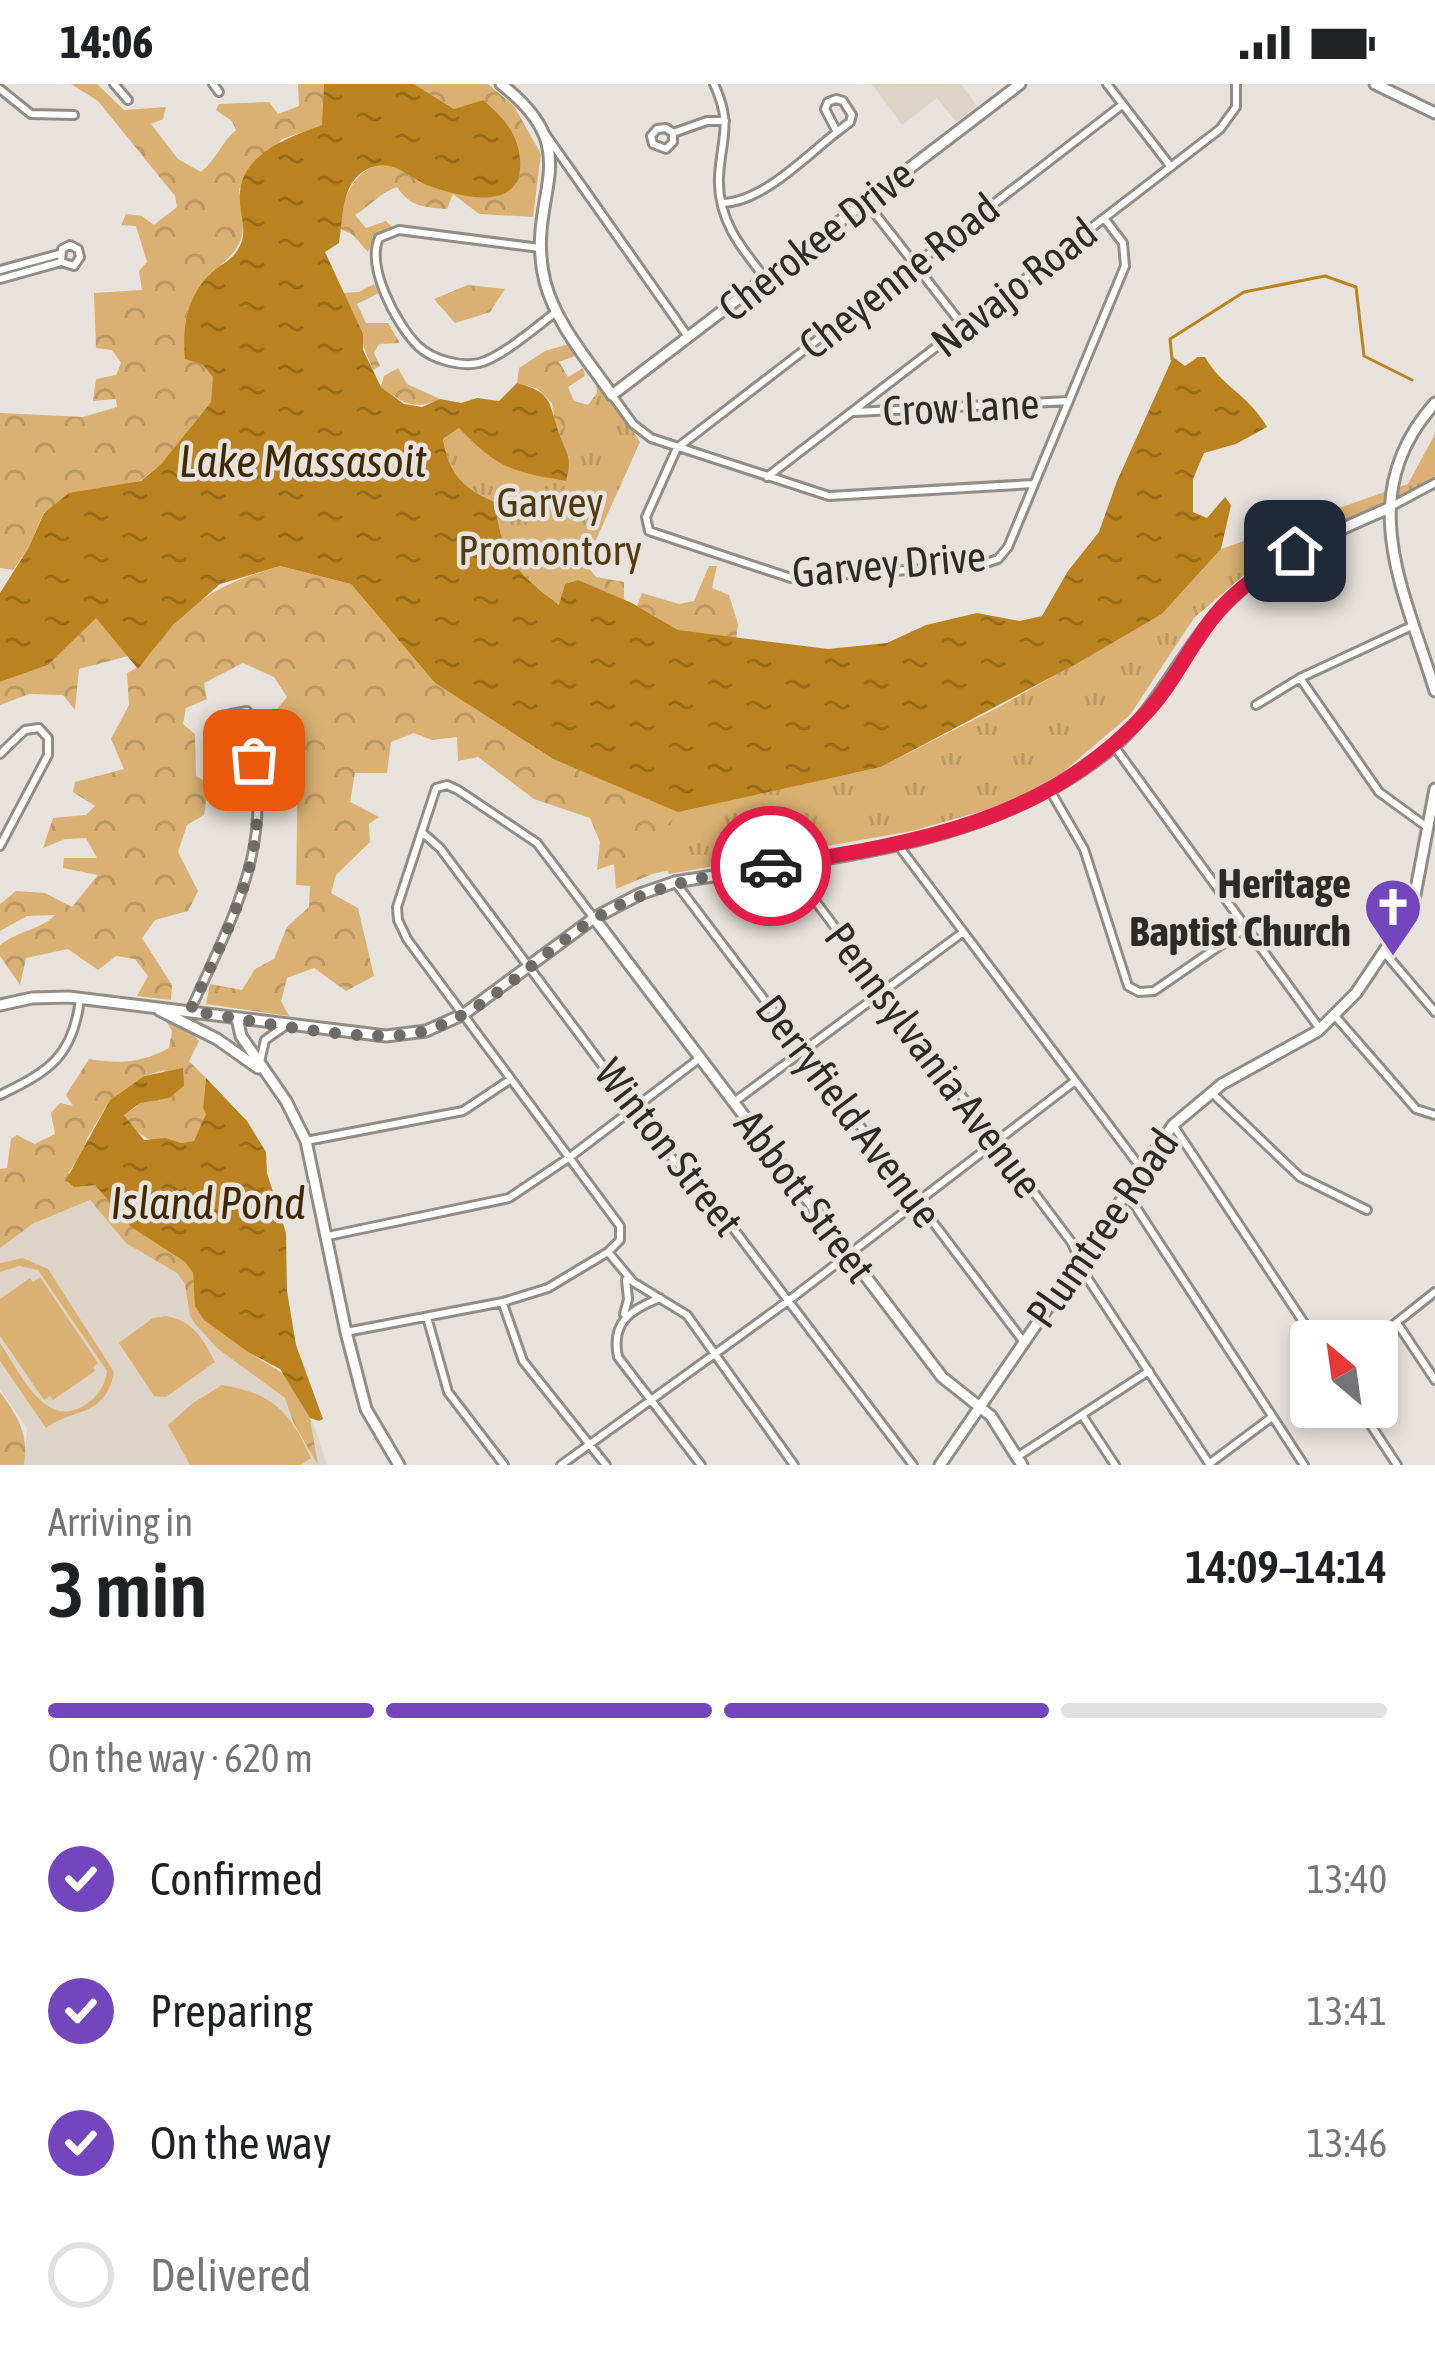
<!DOCTYPE html>
<meta charset="utf-8">
<style>
:root{--surface:#fff;--page:#f2f2f2;--text:#202124;--muted:#757577;--line:#e0e0e0;--accent:#7446be}
body{margin:0;font-family:"Asap Condensed",sans-serif;background:var(--page);color:var(--text);height:100vh;display:flex;flex-direction:column;font-size:45px;white-space:nowrap}
*{box-sizing:border-box;margin:0}
p{font-size:39px;color:var(--muted)}
.icon{flex:none;width:66px;height:66px;fill:none;stroke:currentColor;stroke-width:2;stroke-linecap:round;stroke-linejoin:round}
.map{position:relative;height:1381px;overflow:hidden}
.panel{display:flex;flex-direction:column;background:var(--surface);flex:1}
.panel>*{flex:none}
.needle{width:78px;rotate:331deg}
.controls{position:absolute;left:1290px;top:1236px;display:grid;gap:24px}
.controls a{display:grid;place-items:center;width:108px;height:108px;border-radius:12px;background:var(--surface);box-shadow:0 6px 18px #0003;font-size:60px}
.pin{position:absolute;display:grid;place-items:center;width:102px;height:102px;color:#fff;margin:-51px;border-radius:24px;box-shadow:0 6px 18px #0006}
.courier{position:absolute;display:grid;place-items:center;width:120px;height:120px;margin:-60px;border:9px solid #e11d48;border-radius:50%;background:#fff;color:#222;box-shadow:0 3px 15px #0007}
.head em{font-style:normal;font-weight:600}
.head div{display:flex;flex-direction:column-reverse}
.head{display:flex;align-items:center;justify-content:space-between;height:204px;padding:0 48px}
h1{font-size:78px;font-weight:600;line-height:90px}
.bar{display:grid;grid-template-columns:repeat(4,1fr);gap:18px 12px;align-content:center;height:144px;padding:0 48px}
.bar i{height:15px;border-radius:9px;background:var(--line)}
.bar .selected{background:var(--accent)}
.bar p{grid-column:span 4}
ol{padding:0 48px;list-style:none}
li{display:flex;align-items:center;gap:36px;height:132px}
li p{margin-inline-start:auto}
li .icon{padding:12px;border-radius:50%;background:var(--accent);color:#fff;stroke-width:4}
li:last-child{color:var(--muted)}
li i{width:66px;height:66px;border:6px solid var(--line);border-radius:50%}
.status{display:flex;justify-content:space-between;align-items:center;height:84px;padding:0 60px;background:var(--surface);direction:ltr}
.status svg{height:33px;fill:currentColor}
.map>svg:first-child{display:block}
</style>
<div class="status"><b>14:06</b><svg viewBox="0 0 49 12"><path d="M0 12V9h3v3zM5 12V6h3v6zM10 12V3h3v9zM15 12V0h3v12zM26 1h20v11H26zM47 4h2v5h-2z"/></svg></div>
<div class="map">
<svg width="1435" height="1381" viewBox="0 0 1435 1381">
<defs>
<pattern id="forest-crowns" width="20" height="18" patternUnits="userSpaceOnUse" patternTransform="scale(3)"><rect width="20" height="18" fill="#dab173"/><path d="M2 6a3 3 0 1 1 6 0M12 15a3 3 0 1 1 6 0" fill="none" stroke="#bb9864"/></pattern>
<pattern id="park-tufts" width="24" height="20" patternUnits="userSpaceOnUse" patternTransform="scale(3)"><rect width="24" height="20" fill="#dab173"/><path d="M3 7l-1-3M5 7V3M7 7l1-3M15 17l-1-3M17 17v-4M19 17l1-3" fill="none" stroke="#bb9864"/></pattern>
<pattern id="water-ripples" width="26" height="14" patternUnits="userSpaceOnUse" patternTransform="scale(3)"><rect width="26" height="14" fill="#ba831f"/><path d="M2 4q2-2 4 0t4 0M15 11q2-2 4 0t4 0" fill="none" stroke="#986b1b"/></pattern>
</defs>
<rect width="100%" height="100%" fill="#e7e2db"/>
<path fill="#ddd4c7" d="M872,0H961L977,22L956,38L937,14L902,41Z
M95,1101L298,1318L314,1341L327,1381H24L27,1344L0,1305V1147Z"/>
<path fill="url(#forest-crowns)" d="M71,0H97L124,26L166,23L163,35L151,40L178,75L201,88C216,76 221,59 236,46L232,37L216,26L219,20L269,18L278,30L299,22L298,0H324L323,41L282,55L239,105C246,151 248,161 209,190L202,280L214,293L211,318L161,380L140,397L107,404L44,428L29,463L13,486L0,484V329L83,333L117,323L116,315L93,317L96,295L116,291L121,279L112,266L96,264L94,209L142,206L139,187L147,178L136,142L121,141L126,130L142,132L154,141L177,123L175,112L98,17Z
M414,0H488L514,22L541,70L533,133L479,130L453,110L447,125C424,123 410,123 397,103C380,109 371,121 355,131L366,144L386,137L392,143L375,151L368,168L353,151L341,145C338,117 359,71 396,83C404,86 413,94 421,99L483,16L454,25Z
M374,200L379,209L357,220L366,239H388L400,259L379,260L374,269L380,282L373,286L342,209L359,208Z
M468,201L505,205L490,228L455,239L434,215Z
M569,260L575,272L559,278L568,293L583,284L585,292L568,303L574,317L588,321L597,309L596,299L614,325L583,477L596,493L624,498V516L578,496L552,319L538,305L517,299L519,284L545,267Z
M398,284L407,300L440,315C414,327 403,319 381,303L384,292Z
M280,482L351,500L435,599L553,675L678,727L849,690L697,780L652,790L616,805L614,780L597,786L600,758L590,734L534,715L478,673L458,677L457,653L432,656L414,649L391,658L387,689H355L350,718L379,733L369,740L370,758L336,791L331,809L358,824L374,892L346,907L314,884L287,894L281,917L289,932L206,920L210,900L242,906L255,885L274,875L287,843L309,823L310,802L296,801L298,684L286,637L273,630L287,613L274,593L243,579L204,599L207,615L186,624L183,640L195,650L196,692L209,700L204,731L187,741L178,768L198,807L188,827L155,836L142,854L172,901L171,916L137,912L148,892L135,875L116,872L98,886L68,865L26,874L20,901L0,872V861C20,846 42,845 55,831L27,832L0,847V820L16,807L45,809L72,823L98,791L63,784L64,774H97L86,754L65,755L43,764L53,734L86,731L95,722L73,708L75,698L124,685L111,655L129,621L127,589C148,580 158,557 173,541C207,506 235,496 280,482Z
M709,482H717L712,504L729,511L738,540L736,557L678,546L637,522L642,509L679,520L694,517Z
M96,533L128,572L79,585L75,626L63,611L29,610L0,621V598L48,581Z
M165,935L188,945L199,957L189,977L206,994L203,1024L207,1030L194,1057C163,1063 140,1059 124,1030L136,1023L165,986L144,992L110,1016L86,1056L84,1067L68,1089L95,1101L131,1143L185,1178L193,1189L195,1211L248,1268L287,1292L310,1334L318,1381L294,1340L285,1314L217,1264L196,1241L190,1232L185,1200L177,1189L126,1159L90,1116L34,1139L0,1164V1085L7,1084L11,1055L17,1051L35,1060L55,1050L51,1029L60,1019L73,1022L66,1011L89,975C119,980 142,979 169,964L172,947Z
M0,1308C18,1333 29,1349 24,1381H0Z"/>
<path fill="url(#park-tufts)" d="M606,306L640,358L578,496L565,500L560,522C517,490 501,472 495,418C460,402 450,393 443,355L459,344C495,383 515,387 566,396L572,378L559,349L566,341L589,334L598,312Z
M1435,350V395L1417,410L1279,461L1194,534L1130,631L1062,689L1007,720L912,747L669,790L654,757L678,728L881,683L1001,622L1162,530L1221,465L1408,400Z"/>
<path fill="#dab173" d="M23,1174L48,1185L114,1288C105,1334 75,1323 46,1344L0,1277V1259C20,1288 46,1350 88,1319C99,1311 105,1301 107,1287L38,1186L19,1182L0,1188V1179Z
M40,1193L98,1279L93,1283L95,1287L53,1316L50,1312L44,1316L0,1252V1215L30,1194L33,1198Z
M166,1232C193,1237 203,1254 215,1278L166,1313L154,1312L119,1259L153,1234Z
M222,1301C274,1310 289,1327 311,1374L301,1381H190L168,1341L193,1319Z"/>
<path fill="url(#water-ripples)" d="M324,0H414L454,25L483,16C500,31 515,45 519,68C530,130 464,115 427,101C411,95 396,77 376,82C340,91 344,131 339,159L325,168L363,250V266L381,303L404,320L422,323L440,315L461,319L477,314L499,317L517,299C553,309 548,317 559,349C566,371 573,371 566,397C512,387 498,385 459,344L443,355C449,390 462,404 495,418C501,472 517,490 559,521L565,500L578,496L632,519L678,546L828,565L887,559L926,541L977,529L1020,537L1042,532L1068,487L1099,448L1117,397L1173,273L1185,282L1198,273H1205C1221,302 1249,311 1267,343L1236,360L1204,369L1193,395V428L1207,434L1225,413L1231,421L1221,465L1162,530L1076,580L881,683L678,728L553,675L435,599L351,500L280,482L220,500L173,541L138,585L96,534L48,581L0,598V509L29,463L44,429L69,409L141,397L161,380L211,318L213,293L202,280L185,275C182,243 187,212 211,189C218,182 228,178 234,171C252,150 238,132 240,109C242,69 292,52 322,41Z
M183,984L184,1002L169,1014L140,1019L124,1031L144,1056L165,1054L181,1059L194,1057L206,1030L203,1024L206,994L247,1037L266,1068L267,1089L286,1149L287,1207L296,1261L323,1335L319,1337L310,1334L280,1285L248,1268L204,1236L195,1222L193,1189L185,1178L131,1143L95,1101L74,1103L66,1096L110,1016L144,992Z"/>
<g fill="none" stroke-linecap="round" stroke-linejoin="round">
<path stroke="#ba831f" stroke-width="3" d="M1172,275L1170,255L1244,208L1325,192L1356,203L1364,272L1412,296"/>
<defs>
<path id="street" d="M114,0L128,16
M213,0L219,8
M714,0C733,41 721,54 719,93C717,135 741,164 766,195
M1107,0L1171,83
M0,5L31,30L74,31
M673,49L666,44L657,45L651,52L653,60L666,65L673,58V49L707,37H725
M546,51L689,254
M866,118L963,242
M722,119C763,118 806,72 837,48L825,25L828,18L836,15L843,17L852,31L850,38L837,48
M1104,134L1123,159L1125,182L1008,463L998,475L980,481L791,494L649,447L646,433L677,364L1122,21
M540,164L399,146L379,154C366,183 396,240 418,262C433,276 460,283 479,279C501,274 537,242 556,228
M0,186L59,170
M0,195L61,178L74,182L80,173L78,165L70,161L62,165L61,178
M612,311L633,340L651,354L829,412L1033,400
M855,328L1069,317
M767,393L1220,45L1236,23V0
M1392,422L1435,399
M1300,594L1379,708L1427,743
M1256,621L1300,594L1414,541
M1114,662L1320,945
M0,670L25,646L39,644L48,654V671L0,762
M1051,708L1084,765L1128,902L1139,908L1154,907L1247,843
M423,749L440,764L671,1073L704,1106L913,1381
M898,761L1141,1084
M789,782L1072,1159L1086,1192L1210,1381
M675,798L1023,1257
M593,833L537,759L458,706L447,701L436,704L397,823L398,836L407,855L620,1142V1156L608,1168L633,1198L687,1231L794,1381
M1384,868L1435,928
M190,927C230,838 283,749 244,649L233,647L229,640L231,630L247,627L253,636L244,649
M1335,932L1416,1025L1435,1031
M260,978L265,956L285,942
M1211,1008L1300,1093L1367,1126
M0,1011C50,987 73,972 80,915
M734,1018L962,849
M1173,1041L1316,1257
M306,1057L463,1027L511,995
M1126,1108L1304,1381
M328,1152L509,1114L570,1073L700,974
M660,1214C630,1226 611,1238 618,1273L701,1381
M503,1220L523,1277L606,1381
M624,1230L628,1215L626,1196
M427,1233L448,1308L504,1381
M1397,1239L1435,1296
M346,1248L503,1218L548,1204L608,1168
M1373,1257L1435,1208
M1359,1323L1397,1381
M1082,1331L1115,1381
M1017,1373L1149,1287
M1209,1380L1272,1333
M561,1381L788,1217L1075,997"/>
<path id="secondary" d="M501,0C592,71 523,110 545,198C556,240 588,276 612,311L1020,0
M1375,0L1435,29
M1435,319C1352,412 1404,505 1435,607
M594,834L942,1293L991,1332L1022,1381
M0,921L32,914L69,913L386,952L426,947L464,930L594,834L640,810L675,798C825,773 991,764 1113,663C1158,624 1180,570 1219,527C1265,476 1327,451 1389,424
M159,926L217,955L258,984
M237,934L241,952L286,1017L306,1057L346,1248L366,1325L399,1381
M940,1381L1173,1041L1222,1000L1318,947L1356,909L1397,848L1414,816L1435,705"/>
</defs>
<use href="#street" stroke="#918c86" stroke-width="12"/>
<use href="#secondary" stroke="#918c86" stroke-width="15"/>
<use href="#street" stroke="#fff" stroke-width="6"/>
<use href="#secondary" stroke="#fff" stroke-width="9"/>
</g>
<g fill="none" stroke-linecap="round" stroke-linejoin="round">
<path stroke="#6e6b67" stroke-width="12" stroke-dasharray="0 21.6" d="M254,676C270,774 229,841 190,927C249,935 374,964 428,946C491,926 540,868 596,834C651,800 709,792 771,782"/>
<path stroke="#e11d48" stroke-width="15" d="M771,782C915,759 1043,740 1147,628C1174,599 1190,561 1216,530C1238,503 1266,486 1295,467"/>
</g>
<defs>
<symbol id="church-pin" viewBox="-11 -11 22 30"><path d="M0 17L-7.5 6A9.5 9.5 0 1 1 7.5 6Z" fill="#7446be" stroke="#e7e2db"/><path d="M-1.2-6h2.4v3.5h3.3v2.4h-3.3V6h-2.4V-.1h-3.3v-2.4h3.3Z" fill="#fff"/></symbol>
</defs>
<g fill-rule="evenodd">
<use href="#church-pin" x="1360" y="790" width="66" height="90"/>
</g>
<g text-anchor="middle" stroke-width="9" stroke-linejoin="round" paint-order="stroke">
<g font-size="42" fill="#2d2b29" stroke="#e7e2db">
<text transform="translate(816 156) rotate(-38)" y="15">Cherokee Drive</text>
<text transform="translate(899 192) rotate(-38)" y="15">Cheyenne Road</text>
<text transform="translate(1014 203) rotate(-38)" y="15">Navajo Road</text>
<text transform="translate(961 323) rotate(-3)" y="15">Crow Lane</text>
<text transform="translate(889 480) rotate(-5)" y="15">Garvey Drive</text>
<text transform="translate(934 976) rotate(53)" y="15">Pennsylvania Avenue</text>
<text transform="translate(849 1027) rotate(53)" y="15">Derryfield Avenue</text>
<text transform="translate(669 1063) rotate(52)" y="15">Winton Street</text>
<text transform="translate(805 1112) rotate(53)" y="15">Abbott Street</text>
<text transform="translate(1102 1144) rotate(-55)" y="15">Plumtree Road</text>
</g>
<g font-size="42" fill="#513a14" stroke="#e7e2db">
<text x="550" y="433">Garvey<tspan x="550" dy="48">Promontory</tspan></text>
</g>
<g font-size="42" font-weight="bold" fill="#2d2b29" stroke="#e7e2db" text-anchor="end">
<text x="1351" y="814">Heritage<tspan x="1351" dy="48">Baptist Church</tspan></text>
</g>
<g font-size="45" font-style="italic" fill="#402900" stroke="#e7e2db">
<text x="303" y="393">Lake Massasoit</text>
<text x="208" y="1135">Island Pond</text>
</g>
</g>
</svg>
<div class="controls">
<a><svg class="needle" viewBox="-14 -14 28 28"><path d="M0-13l5 13h-10z" fill="#e53935"/><path d="M0 13l5-13h-10z" fill="#757577"/></svg></a>
</div>
<div class="pin" style="left:254px;top:676px;background:#ea580c"><svg class="icon" aria-label="bag" viewBox="0 0 24 24"><path d="M5 8h14l-1 12H6zM9 8a3 3 0 0 1 6 0"/></svg></div>
<div class="pin" style="left:1295px;top:467px;background:#1f2937"><svg class="icon" aria-label="home" viewBox="0 0 24 24"><path d="M3 11l9-7 9 7M6 9v11h12V9"/></svg></div>
<div class="courier" style="left:771px;top:782px"><svg class="icon" aria-label="car" viewBox="0 0 24 24"><path d="M5 17H2v-5l4-1 3-4h7l3 4 3 1v5h-3M9 17h6M6 11h13"/><circle cx="7" cy="17" r="2"/><circle cx="17" cy="17" r="2"/></svg></div>
</div>
<section class="panel">
<div class="head"><div><h1>3 min</h1><p>Arriving in</p></div><em>14:09–14:14</em></div>
<div class="bar"><i class="selected"></i><i class="selected"></i><i class="selected"></i><i></i><p>On the way · 620 m</p></div>
<ol>
<li><svg class="icon" aria-label="check" viewBox="0 0 24 24"><path d="M5 12l5 5 9-10"/></svg>Confirmed<p>13:40</p></li>
<li><svg class="icon" aria-label="check" viewBox="0 0 24 24"><path d="M5 12l5 5 9-10"/></svg>Preparing<p>13:41</p></li>
<li><svg class="icon" aria-label="check" viewBox="0 0 24 24"><path d="M5 12l5 5 9-10"/></svg>On the way<p>13:46</p></li>
<li><i></i>Delivered</li>
</ol>
</section>
